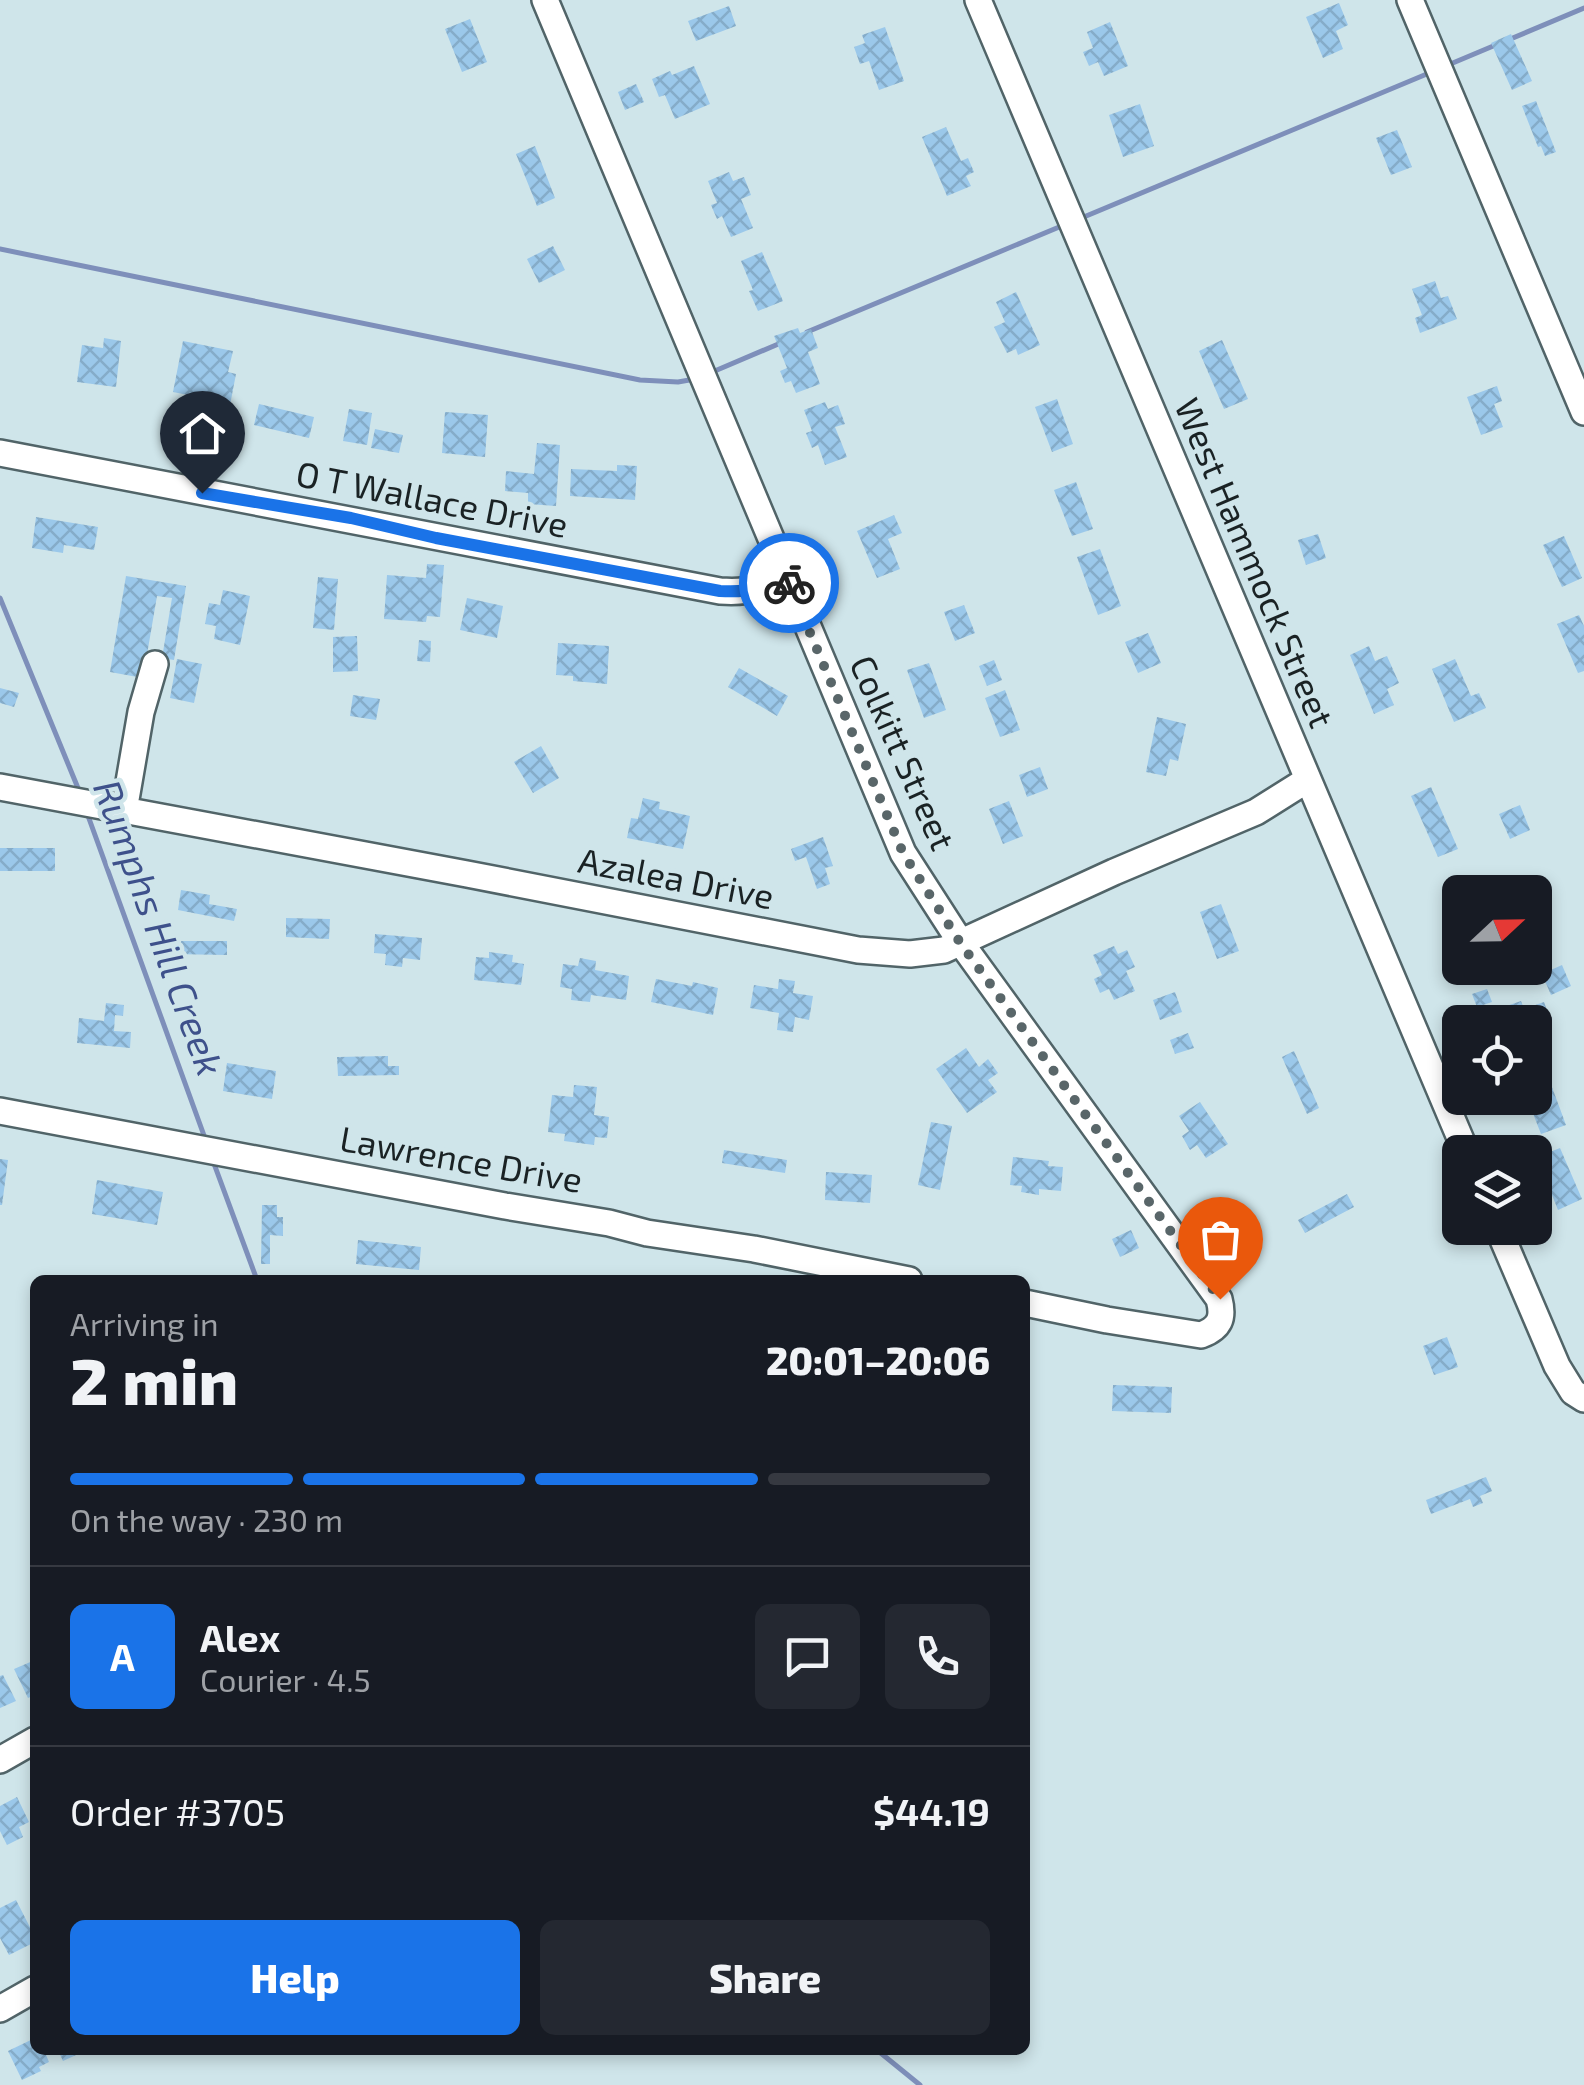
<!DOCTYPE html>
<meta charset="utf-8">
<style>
:root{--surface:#171b24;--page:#242831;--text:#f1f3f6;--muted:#9ea1a6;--line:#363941;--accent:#1a73e8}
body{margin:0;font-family:"Exo 2",sans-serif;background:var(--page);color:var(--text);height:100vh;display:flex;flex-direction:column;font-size:38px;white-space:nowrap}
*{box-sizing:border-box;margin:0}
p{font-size:32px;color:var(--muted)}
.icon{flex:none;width:55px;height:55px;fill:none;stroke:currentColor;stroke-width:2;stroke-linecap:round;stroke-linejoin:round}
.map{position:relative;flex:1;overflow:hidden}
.side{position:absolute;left:30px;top:1275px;width:1000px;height:780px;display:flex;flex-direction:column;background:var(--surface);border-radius:15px;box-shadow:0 5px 15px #0003}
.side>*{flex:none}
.needle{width:65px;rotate:68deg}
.buttons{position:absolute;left:1442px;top:875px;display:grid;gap:20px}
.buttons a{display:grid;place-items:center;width:110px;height:110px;border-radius:15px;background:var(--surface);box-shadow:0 5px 15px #0003;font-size:50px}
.pin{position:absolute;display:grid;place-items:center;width:85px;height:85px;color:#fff;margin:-102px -42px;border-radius:50% 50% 50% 0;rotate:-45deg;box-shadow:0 0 10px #0007}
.pin .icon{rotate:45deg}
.courier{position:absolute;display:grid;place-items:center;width:100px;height:100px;margin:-50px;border:8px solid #1a73e8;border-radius:50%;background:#fff;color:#222;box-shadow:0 2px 12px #0007}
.head em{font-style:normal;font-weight:800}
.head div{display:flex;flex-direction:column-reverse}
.head{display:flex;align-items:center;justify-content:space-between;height:170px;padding:0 40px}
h1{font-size:65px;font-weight:800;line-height:75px}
.bar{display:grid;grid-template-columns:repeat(4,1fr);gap:15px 10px;align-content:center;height:120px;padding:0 40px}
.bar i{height:12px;border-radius:8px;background:var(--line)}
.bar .active{background:var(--accent)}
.bar p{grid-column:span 4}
.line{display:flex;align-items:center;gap:25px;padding:0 40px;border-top:2px solid var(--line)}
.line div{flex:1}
.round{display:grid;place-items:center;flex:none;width:105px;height:105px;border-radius:15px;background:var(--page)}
.action{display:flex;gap:20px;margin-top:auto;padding:20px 40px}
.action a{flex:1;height:115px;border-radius:15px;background:var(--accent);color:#fff;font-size:40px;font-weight:800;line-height:115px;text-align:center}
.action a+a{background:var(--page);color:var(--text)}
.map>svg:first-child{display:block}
</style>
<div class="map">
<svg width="1584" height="2085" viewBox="0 0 1584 2085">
<defs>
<pattern id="building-cross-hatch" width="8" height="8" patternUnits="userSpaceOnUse" patternTransform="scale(2.5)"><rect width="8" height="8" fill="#9bc8ea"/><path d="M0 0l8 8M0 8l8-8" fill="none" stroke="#85acc9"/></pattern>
</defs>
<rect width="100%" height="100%" fill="#cfe5ea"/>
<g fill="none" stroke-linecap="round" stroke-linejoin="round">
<path stroke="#7e8fba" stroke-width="5" d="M1508,40L1584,8
M1448,65L1498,44
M1079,219L1434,71
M0,249L640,380L678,382L695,379
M807,332L1064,225
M710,373L783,342
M0,598L80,793
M87,813L206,1141
M213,1161L257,1280
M877,2050L920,2085"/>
</g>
<path fill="url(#building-cross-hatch)" d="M1339,3L1348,25L1336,31L1343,49L1323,58L1306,17Z
M729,6L736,26L696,41L688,21Z
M470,19L487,62L462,72L445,29Z
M1110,22L1128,66L1104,76L1098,62L1089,66L1083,52L1093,48L1087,32Z
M885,27L904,81L879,90L869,61L860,64L854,47L865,43L862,35Z
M1511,34L1532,81L1512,90L1491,43Z
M694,66L710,104L675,119L665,95L659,97L652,79L670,71L672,75Z
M636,84L644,102L625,110L618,92Z
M1536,101L1556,152L1545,156L1541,146L1538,147L1522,106Z
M1140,104L1154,146L1123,157L1109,115Z
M946,127L961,161L968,158L974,172L966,176L971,186L947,196L922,137Z
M1397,130L1412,167L1391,175L1376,138Z
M535,146L555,198L537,206L516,154Z
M729,172L733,181L744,177L751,195L741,199L753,228L731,237L722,216L717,219L711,205L717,203L708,181Z
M553,246L565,270L539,283L527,259Z
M762,252L783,301L758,311L749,291L753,290L741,261Z
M1435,281L1441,298L1448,296L1457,319L1420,333L1415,318L1422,315L1412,289Z
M1016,292L1040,345L1018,355L1016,349L1007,353L994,327L1005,322L996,302Z
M798,328L800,333L811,329L818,348L808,352L820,384L796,393L791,381L785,383L780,371L787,368L774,336Z
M104,338L121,341L116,387L77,382L82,345L103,348Z
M1222,340L1248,399L1224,409L1199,351Z
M183,341L233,351L228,372L236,374L230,405L211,401L208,416L185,411L188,395L173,392Z
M1497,386L1502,401L1494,404L1503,427L1481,435L1467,397Z
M1057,399L1073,444L1052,452L1035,407Z
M825,402L828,409L838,405L845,424L835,427L847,457L825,465L818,445L812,448L806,433L812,431L804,410Z
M259,404L314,417L309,438L254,425Z
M349,409L372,413L367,445L343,441Z
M445,412L488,415L485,457L442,453Z
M375,429L403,435L399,453L371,448Z
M537,443L560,445L556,506L528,504V493L505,491L506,471L534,474Z
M617,465L637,466L635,500L570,496L571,469L617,471Z
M1076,482L1093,529L1072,536L1054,490Z
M894,515L902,533L888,539L900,569L877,578L857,531Z
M36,517L98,527L94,550L64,545L63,553L32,548Z
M1318,534L1326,558L1306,565L1298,540Z
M1564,536L1582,578L1562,587L1543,545Z
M1100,549L1121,606L1098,615L1077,557Z
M427,564L444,565L440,617L427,616L426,622L384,619L387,575L426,578Z
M126,576L186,586L174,660L162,658L172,598L157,596L143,678L110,672Z
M318,577L338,579L334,630L313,628Z
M223,590L250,596L240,645L214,639L216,626L205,624L209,603L220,605Z
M467,598L503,606L497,638L460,630Z
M964,605L975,633L955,641L944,612Z
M1579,615L1584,626V671L1578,673L1557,624Z
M1148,633L1161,663L1138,673L1125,642Z
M357,636L358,671L333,672V637Z
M419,640L431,641L430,662L417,661Z
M558,643L609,646L607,684L573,681V676L556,675Z
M1369,646L1375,661L1387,656L1399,683L1387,689L1394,705L1374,714L1350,655Z
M177,659L202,664L194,703L170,698Z
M1455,659L1471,696L1479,693L1486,708L1454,722L1432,669Z
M994,660L1002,680L987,686L979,666Z
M929,663L946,710L924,718L907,670Z
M739,668L788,696L777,716L728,687Z
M0,688L19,693L14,707L0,703Z
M1005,690L1020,730L1000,737L985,698Z
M353,695L380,699L376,720L350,716Z
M1157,717L1186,724L1178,761L1170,759L1166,776L1146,772Z
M541,746L559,778L533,793L514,762Z
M1040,767L1048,789L1027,797L1019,775Z
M1431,787L1458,849L1438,857L1411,796Z
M643,798L660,802L659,809L690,816L683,849L627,838L631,818L638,819Z
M1009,801L1023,836L1003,844L989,809Z
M1520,805L1530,830L1510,839L1499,814Z
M823,837L833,866L825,868L830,884L817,889L806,857L795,861L791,849Z
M0,848H55V871H0Z
M181,890L210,895L209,904L237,909L234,921L178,910Z
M1221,904L1239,951L1217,959L1200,912Z
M286,918L330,919L329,939L286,937Z
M375,934L422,938L420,960L403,958L402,967L385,965L386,954L374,953Z
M170,941H227V955L170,954Z
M1114,946L1118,954L1127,950L1135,967L1126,971L1135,991L1114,1000L1109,989L1100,993L1094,979L1102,975L1093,955Z
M489,952L513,955L512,962L524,964L521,985L474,980L476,957L489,958Z
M580,958L596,961L595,970L629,976L626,1000L591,995L590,1002L571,1000L572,989L560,987L563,964L578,966Z
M1562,965L1571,986L1551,995L1542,974Z
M656,979L692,986L693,982L718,988L713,1015L651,1002Z
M779,979L795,981L793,993L813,996L809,1020L795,1017L793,1032L777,1030L779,1013L750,1008L754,985L778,989Z
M1487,989L1492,1002L1477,1007L1472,994Z
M1175,992L1182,1012L1160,1020L1153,1000Z
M1521,1001L1524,1009L1544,1002L1551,1021L1535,1027V1022H1496L1492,1011Z
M106,1003L124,1005L123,1016L115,1015L114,1031L131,1032L130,1048L77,1043L79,1018L104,1021Z
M1188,1033L1194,1048L1175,1054L1170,1040Z
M966,1048L979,1067L988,1059L998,1073L988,1080L997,1092L967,1113L936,1069Z
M1294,1051L1319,1108L1307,1114L1282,1057Z
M388,1056V1066H399V1075L338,1076L337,1057Z
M227,1063L276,1071L272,1099L223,1091Z
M1546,1071L1566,1125L1541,1134L1527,1098H1535V1075Z
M574,1085L597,1087L594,1115L609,1117L607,1138L595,1137L594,1145L564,1141L565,1134L548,1132L552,1095L573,1097Z
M1200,1102L1228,1144L1206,1158L1197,1145L1190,1150L1182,1136L1189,1131L1179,1116Z
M931,1122L952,1126L940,1190L918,1185Z
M1560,1148L1582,1199L1558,1210L1552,1195L1545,1198L1537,1179L1542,1177L1535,1158Z
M724,1150L787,1160L785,1173L722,1163Z
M1013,1157L1049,1161L1048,1166L1063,1167L1061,1191L1039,1189V1195L1021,1192L1022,1186L1010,1185Z
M0,1159L8,1160L2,1205H0Z
M826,1172L872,1175L870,1203L825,1200Z
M97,1180L163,1192L157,1225L92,1214Z
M1347,1194L1354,1207L1305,1233L1298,1220Z
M262,1205H277V1217H283V1236L270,1235V1264H261Z
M1131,1230L1139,1248L1120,1257L1112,1239Z
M358,1240L421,1247L419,1270L356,1264Z
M1447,1337L1458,1367L1434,1375L1423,1346Z
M1113,1385L1172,1387L1171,1413L1112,1411Z
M1486,1477L1492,1491L1480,1496L1483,1503L1473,1507L1470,1499L1431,1514L1426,1500Z
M35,1660V1695L28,1698L14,1669Z
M3,1675L16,1701L0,1708V1676Z
M17,1797L29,1822L19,1827L23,1837L7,1845L0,1831V1806Z
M16,1900L35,1937V1942L9,1955L0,1938V1908Z
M35,2038V2050H44L49,2062L39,2067L41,2071L22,2080L8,2051Z
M58,2050H87L63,2061Z"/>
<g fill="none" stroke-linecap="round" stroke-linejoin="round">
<defs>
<path id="minor" d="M545,0L903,853L961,943L1219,1299C1224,1318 1220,1328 1201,1335L1107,1320L1025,1303
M978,0L1466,1152
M1410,0L1584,412
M0,453L720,591C751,593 763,590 782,564
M0,787L467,874L858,950L910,954L944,950L1114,872L1256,812L1307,780
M124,811L141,712L155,664
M0,1111L505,1206L609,1223L647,1233L754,1249L909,1280
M1498,1228L1557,1366L1573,1392L1584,1399
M0,1760L35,1740
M0,2009L35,1989"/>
</defs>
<use href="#minor" stroke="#516468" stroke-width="30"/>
<use href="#minor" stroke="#fff" stroke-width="25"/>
</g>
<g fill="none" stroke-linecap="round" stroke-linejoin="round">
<path stroke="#596669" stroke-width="10" stroke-dasharray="0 18" d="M789,583L903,853L961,944L1220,1299"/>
<path stroke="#1a73e8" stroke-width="12" d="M202,493L351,518L436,538L720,591C751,593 763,589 782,564L789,583"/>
</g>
<g text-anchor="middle" stroke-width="9" stroke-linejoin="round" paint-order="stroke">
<g font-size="35" fill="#1a2224" stroke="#cfe5ea">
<text transform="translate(432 500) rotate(11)" y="12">O T Wallace Drive</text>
<text transform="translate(1254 563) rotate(67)" y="12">West Hammock Street</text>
<text transform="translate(902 753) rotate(66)" y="12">Colkitt Street</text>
<text transform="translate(676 879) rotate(11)" y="12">Azalea Drive</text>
<text transform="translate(461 1160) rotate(10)" y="12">Lawrence Drive</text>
</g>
<g font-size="38" font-style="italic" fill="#3e518b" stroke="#cfe5ea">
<text transform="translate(158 928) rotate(70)" y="13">Rumphs Hill Creek</text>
</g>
</g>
</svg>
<div class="buttons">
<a><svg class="needle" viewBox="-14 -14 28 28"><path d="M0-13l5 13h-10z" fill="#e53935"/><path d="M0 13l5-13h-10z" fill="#9ea1a6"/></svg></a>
<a><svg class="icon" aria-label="locate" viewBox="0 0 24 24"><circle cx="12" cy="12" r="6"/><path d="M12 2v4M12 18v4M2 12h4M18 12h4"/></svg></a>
<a><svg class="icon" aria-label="layers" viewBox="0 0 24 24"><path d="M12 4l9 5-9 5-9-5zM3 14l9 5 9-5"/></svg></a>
</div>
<div class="pin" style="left:1220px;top:1299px;background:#ea580c"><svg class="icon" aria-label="bag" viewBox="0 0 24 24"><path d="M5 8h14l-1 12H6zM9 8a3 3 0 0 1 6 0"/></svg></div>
<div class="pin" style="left:202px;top:493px;background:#1f2937"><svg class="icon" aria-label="home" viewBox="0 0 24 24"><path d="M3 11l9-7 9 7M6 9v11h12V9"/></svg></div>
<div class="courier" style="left:789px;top:583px"><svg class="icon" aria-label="bike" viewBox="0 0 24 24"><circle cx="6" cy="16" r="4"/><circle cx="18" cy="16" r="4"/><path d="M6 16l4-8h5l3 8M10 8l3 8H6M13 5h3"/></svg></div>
<section class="side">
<div class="head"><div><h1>2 min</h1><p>Arriving in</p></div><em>20:01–20:06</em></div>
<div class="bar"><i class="active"></i><i class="active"></i><i class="active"></i><i></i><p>On the way · 230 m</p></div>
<div class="line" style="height:180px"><b class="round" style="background:var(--accent);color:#fff">A</b><div><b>Alex</b><p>Courier · 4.5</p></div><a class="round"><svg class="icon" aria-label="chat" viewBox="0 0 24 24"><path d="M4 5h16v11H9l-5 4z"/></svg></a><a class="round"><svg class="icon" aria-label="phone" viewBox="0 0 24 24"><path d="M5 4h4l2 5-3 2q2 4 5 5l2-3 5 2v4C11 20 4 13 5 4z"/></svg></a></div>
<div class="line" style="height:130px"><div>Order #3705</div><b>$44.19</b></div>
<div class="action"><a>Help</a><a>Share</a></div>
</section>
</div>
